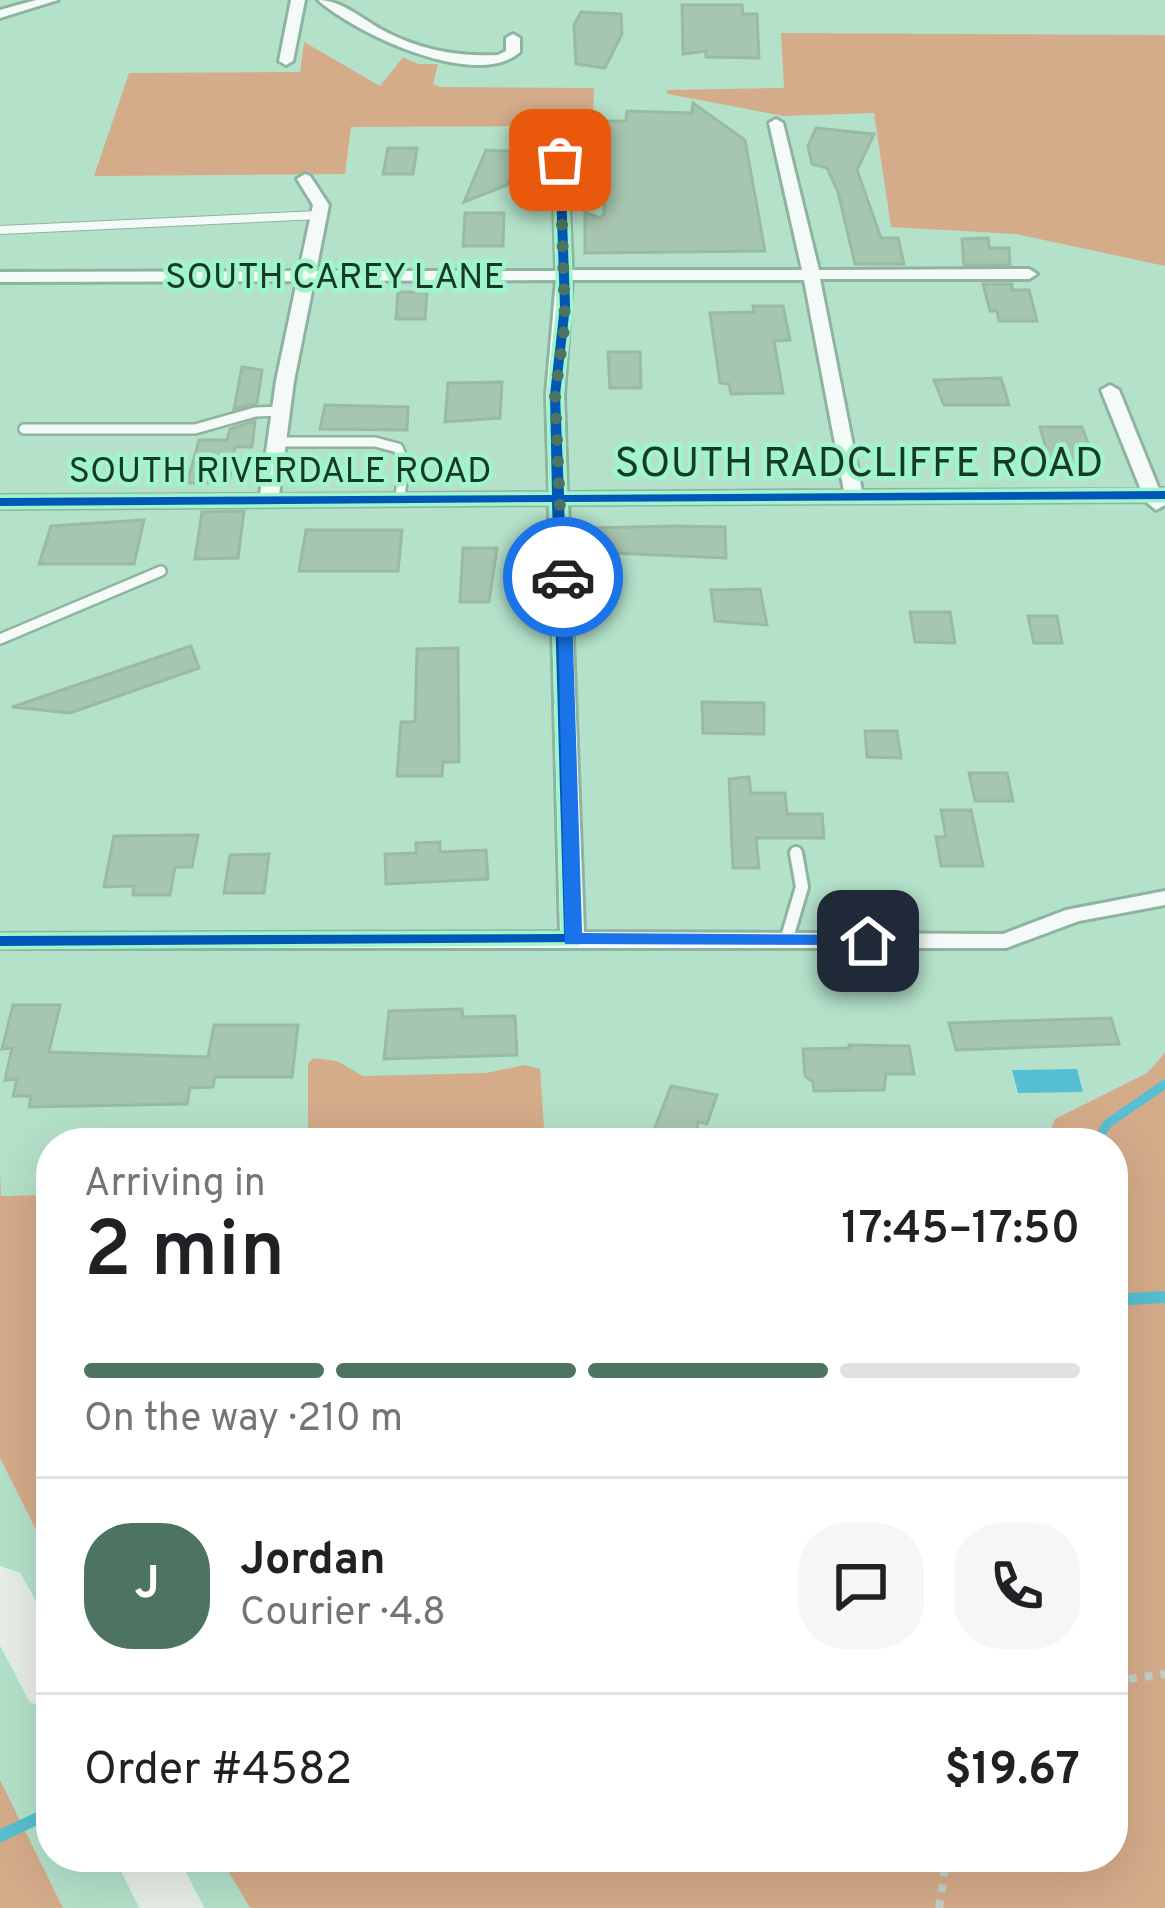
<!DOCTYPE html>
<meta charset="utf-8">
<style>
:root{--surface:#fff;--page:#f6f6f6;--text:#202124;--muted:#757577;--line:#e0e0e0;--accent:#4d7461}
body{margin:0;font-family:Overpass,sans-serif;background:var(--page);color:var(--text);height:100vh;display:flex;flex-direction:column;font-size:45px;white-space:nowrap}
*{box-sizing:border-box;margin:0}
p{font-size:39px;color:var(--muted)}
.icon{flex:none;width:66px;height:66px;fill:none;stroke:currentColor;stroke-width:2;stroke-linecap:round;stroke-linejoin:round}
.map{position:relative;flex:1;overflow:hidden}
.side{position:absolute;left:36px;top:1128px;width:1092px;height:744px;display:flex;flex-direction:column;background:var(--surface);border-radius:48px;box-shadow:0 12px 48px #0002}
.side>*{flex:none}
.pin{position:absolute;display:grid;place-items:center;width:102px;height:102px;color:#fff;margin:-51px;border-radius:24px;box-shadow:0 6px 18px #0006}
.courier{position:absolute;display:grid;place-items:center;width:120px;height:120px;margin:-60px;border:9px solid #1a73e8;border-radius:50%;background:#fff;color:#222;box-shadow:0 3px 15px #0007}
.overview em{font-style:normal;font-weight:600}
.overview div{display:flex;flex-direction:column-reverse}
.overview{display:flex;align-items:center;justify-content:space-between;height:204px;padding:0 48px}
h1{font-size:78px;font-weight:600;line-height:90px}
.bar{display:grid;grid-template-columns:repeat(4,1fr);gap:18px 12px;align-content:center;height:144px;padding:0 48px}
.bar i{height:15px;border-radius:9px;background:var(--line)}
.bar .current{background:var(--accent)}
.bar p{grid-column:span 4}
.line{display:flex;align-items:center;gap:30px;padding:0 48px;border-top:3px solid var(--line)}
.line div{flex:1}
.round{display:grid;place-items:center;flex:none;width:126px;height:126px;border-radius:48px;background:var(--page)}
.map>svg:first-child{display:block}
</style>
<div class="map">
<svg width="1165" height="1908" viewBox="0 0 1165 1908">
<rect width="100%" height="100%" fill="#b4e1ca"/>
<path fill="#d5ac8a" d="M781,33L1165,35V266L1016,234L891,227L874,113L783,116L668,94L666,90L784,88Z
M304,42L380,86L403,57L418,64H438L433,84L440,87L594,88L593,114L577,115L576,126L351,127L345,174L94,176L129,73L300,72Z
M1165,1053V1908H250L220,1857H1113V1143H1046L1055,1119L1147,1073Z
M313,1058L337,1061L363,1076L486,1073L525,1065L540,1069L545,1143H285L308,1130V1064Z
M0,1172L1,1196L51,1195V1560L0,1458Z
M0,1780L63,1908H0Z"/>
<path fill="#56bfd1" d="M1077,1069L1083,1092L1018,1093L1012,1070Z"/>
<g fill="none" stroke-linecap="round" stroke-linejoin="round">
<path stroke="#56bfd1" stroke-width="9" d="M1096,1143L1107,1124L1165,1084"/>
<path stroke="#56bfd1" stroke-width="12" d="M1113,1300L1165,1297
M0,1836L51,1812"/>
</g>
<path fill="#a7c6b0" stroke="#9bbaa4" stroke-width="3" d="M682,5H742L743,14H757L759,58L706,57V51L683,54Z
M581,12L621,14L622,34L605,68L576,64L574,25Z
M693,103L745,140L765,251L585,253V212L600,218L604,214L603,121H626L627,111L692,113Z
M816,128L874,134L857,170L881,238H898L904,264H855L838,192L827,168L812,164L808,146Z
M388,148H417L413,174H383Z
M486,150L521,152L507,185L464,202Z
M465,213H504L503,246H463Z
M988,238L989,248H1009L1010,265H964L962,239Z
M983,284H1012V290H1029L1037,321H999L997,311H990Z
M398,292H427L425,319H396Z
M753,306H783L790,340L774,341L783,393L731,394L729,384L720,383L710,313L754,312Z
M608,352H640L641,388H610Z
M242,367L262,370L257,403L234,409Z
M1001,378L1009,405H944L934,380Z
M502,382L500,418L445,422L448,383Z
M325,405L408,407L407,430L320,429Z
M255,421L252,447H235L229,483H187L199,440H227L230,429Z
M1040,427H1082L1091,451H1079L1083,466H1051Z
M244,511L238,558L195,559L202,512Z
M144,520L134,564H39L51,526Z
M676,526L725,527L726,558L588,552V528Z
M306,530H402L398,571H299Z
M463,548H497L489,602H460Z
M760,589L767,625L715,621L711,590Z
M910,612H950L955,643L915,642Z
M1028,616H1057L1062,643H1034Z
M191,646L199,668L70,713L12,707Z
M458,648L459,762H443L442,776H397L401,722H415L417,649Z
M702,702L764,703V734L703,733Z
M865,731H897L901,758L867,757Z
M969,773H1007L1013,801H975Z
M749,777L751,793H785L787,814H822L824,838H756L759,868H733L729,779Z
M941,810H971L983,866H941L936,837H946Z
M198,835L192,867H175L170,895H133L134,886L104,887L114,836Z
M440,842V852L486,850L488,879L386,884L385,854L416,853V843Z
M269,854L264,893H224L230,855Z
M13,1005H60L49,1052L208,1057L214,1025H298L292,1077H215L213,1087L190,1088L187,1104L29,1107L31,1096H13L17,1079L5,1080L12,1048L2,1049Z
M462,1009L463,1017L515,1016L517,1055L384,1059L389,1011Z
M1111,1018L1119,1044L956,1050L949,1023Z
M849,1045L909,1046L914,1074H886L884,1090L814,1091L813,1082L805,1076L803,1049L849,1048Z
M671,1086L717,1095L707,1124L698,1122L696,1143H649Z"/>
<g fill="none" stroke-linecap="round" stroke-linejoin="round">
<defs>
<path id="service-far2" d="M0,230L319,215"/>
<path id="service-far1" d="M24,429H195L255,412L281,411
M277,442H375L398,448L404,462L400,498
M0,639L161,571"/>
<path id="service" d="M786,941L802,887L796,853"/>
<path id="minor" d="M36,0H58L0,18V10Z
M291,0H305L293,61L286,65L279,61Z
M318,0C343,0 364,21 386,32C421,50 459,57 498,55L506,51V38L513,34L520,38V52C476,91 355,33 318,0Z
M776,119L783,123L819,270L1029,269L1037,274L1029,279H820L862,491L1141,490L1101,390L1110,385L1119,390L1159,489H1165V505L1156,510L1145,501L568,504L584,932L1003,934L1066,910L1165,891V905L1079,921L1006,948H0V934L560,932L549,504L0,508V496L260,495L276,381L297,281L0,282V272L299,271L313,205L297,179L305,174L310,176L329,205L316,271H556L553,160L560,156L567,160L572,270H802L769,123ZM556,280L546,395L549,493L279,495L294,381L314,281ZM572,280H804L844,491L567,493L564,395Z"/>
<path id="primary" d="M0,1569L18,1575L51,1635V1706L32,1700L0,1639Z
M117,1857H175L201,1908H143Z"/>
</defs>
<use href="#service-far2" stroke="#8fb3a1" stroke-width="10"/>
<use href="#service-far1" stroke="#8fb3a1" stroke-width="14"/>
<use href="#service" stroke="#8fb3a1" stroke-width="18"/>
<use href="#minor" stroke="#8fb3a1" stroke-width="6"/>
<use href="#primary" stroke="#ddf2e7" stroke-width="6"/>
<path stroke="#c2d0c9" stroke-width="8" stroke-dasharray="8 8" stroke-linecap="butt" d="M1113,1681L1165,1674
M939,1908L947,1857"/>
<use href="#service-far2" stroke="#f4faf7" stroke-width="8"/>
<use href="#service-far1" stroke="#f4faf7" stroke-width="9"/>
<use href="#service" stroke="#f4faf7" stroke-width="12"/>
<use href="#minor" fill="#f4faf7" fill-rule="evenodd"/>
<use href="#primary" fill="#e7eee5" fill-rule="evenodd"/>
<defs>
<path id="cycleway" d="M560,157L565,160L570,306L560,395L564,495L1165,491V499L564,502L579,939L577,942L0,946V936L564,934L552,502L0,506V498L552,495L550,395L560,306L555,160Z"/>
</defs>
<use href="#cycleway" stroke="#a0f5ca" stroke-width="7"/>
<use href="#cycleway" fill="#0057b8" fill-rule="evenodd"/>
</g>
<path fill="#1a73e8" d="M557,573L571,577L582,933L868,935L878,941L875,945L565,944Z"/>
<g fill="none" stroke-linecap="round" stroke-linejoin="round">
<path stroke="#4d7461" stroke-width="12" stroke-dasharray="0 21.6" d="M560,160L565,322L555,395L563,577"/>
</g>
<g text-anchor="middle" stroke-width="9" stroke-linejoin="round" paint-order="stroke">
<g font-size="36" fill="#163929" stroke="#a0f5ca">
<text x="335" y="288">SOUTH CAREY LANE</text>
<text x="280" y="482">SOUTH RIVERDALE ROAD</text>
</g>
<g font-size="42" fill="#163929" stroke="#a0f5ca">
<text x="859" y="476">SOUTH RADCLIFFE ROAD</text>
</g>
</g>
</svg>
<div class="pin" style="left:560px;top:160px;background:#ea580c"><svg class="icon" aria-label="bag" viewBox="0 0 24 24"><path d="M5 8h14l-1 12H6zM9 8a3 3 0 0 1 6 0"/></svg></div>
<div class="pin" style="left:868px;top:941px;background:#1f2937"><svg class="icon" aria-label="home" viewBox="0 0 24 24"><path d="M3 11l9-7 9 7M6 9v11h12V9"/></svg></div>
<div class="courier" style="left:563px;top:577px"><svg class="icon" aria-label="car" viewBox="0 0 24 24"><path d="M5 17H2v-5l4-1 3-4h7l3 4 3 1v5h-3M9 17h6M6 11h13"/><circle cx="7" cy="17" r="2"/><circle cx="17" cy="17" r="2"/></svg></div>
<section class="side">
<div class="overview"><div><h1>2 min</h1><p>Arriving in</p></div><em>17:45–17:50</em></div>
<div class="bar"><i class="current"></i><i class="current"></i><i class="current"></i><i></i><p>On the way · 210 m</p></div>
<div class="line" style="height:216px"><b class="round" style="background:var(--accent);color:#fff">J</b><div><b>Jordan</b><p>Courier · 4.8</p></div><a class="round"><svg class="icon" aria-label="chat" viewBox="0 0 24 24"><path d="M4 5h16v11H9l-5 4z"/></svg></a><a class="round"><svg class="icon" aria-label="phone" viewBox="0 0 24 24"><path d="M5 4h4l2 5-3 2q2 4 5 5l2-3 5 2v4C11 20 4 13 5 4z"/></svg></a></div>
<div class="line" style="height:156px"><div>Order #4582</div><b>$19.67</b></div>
</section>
</div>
